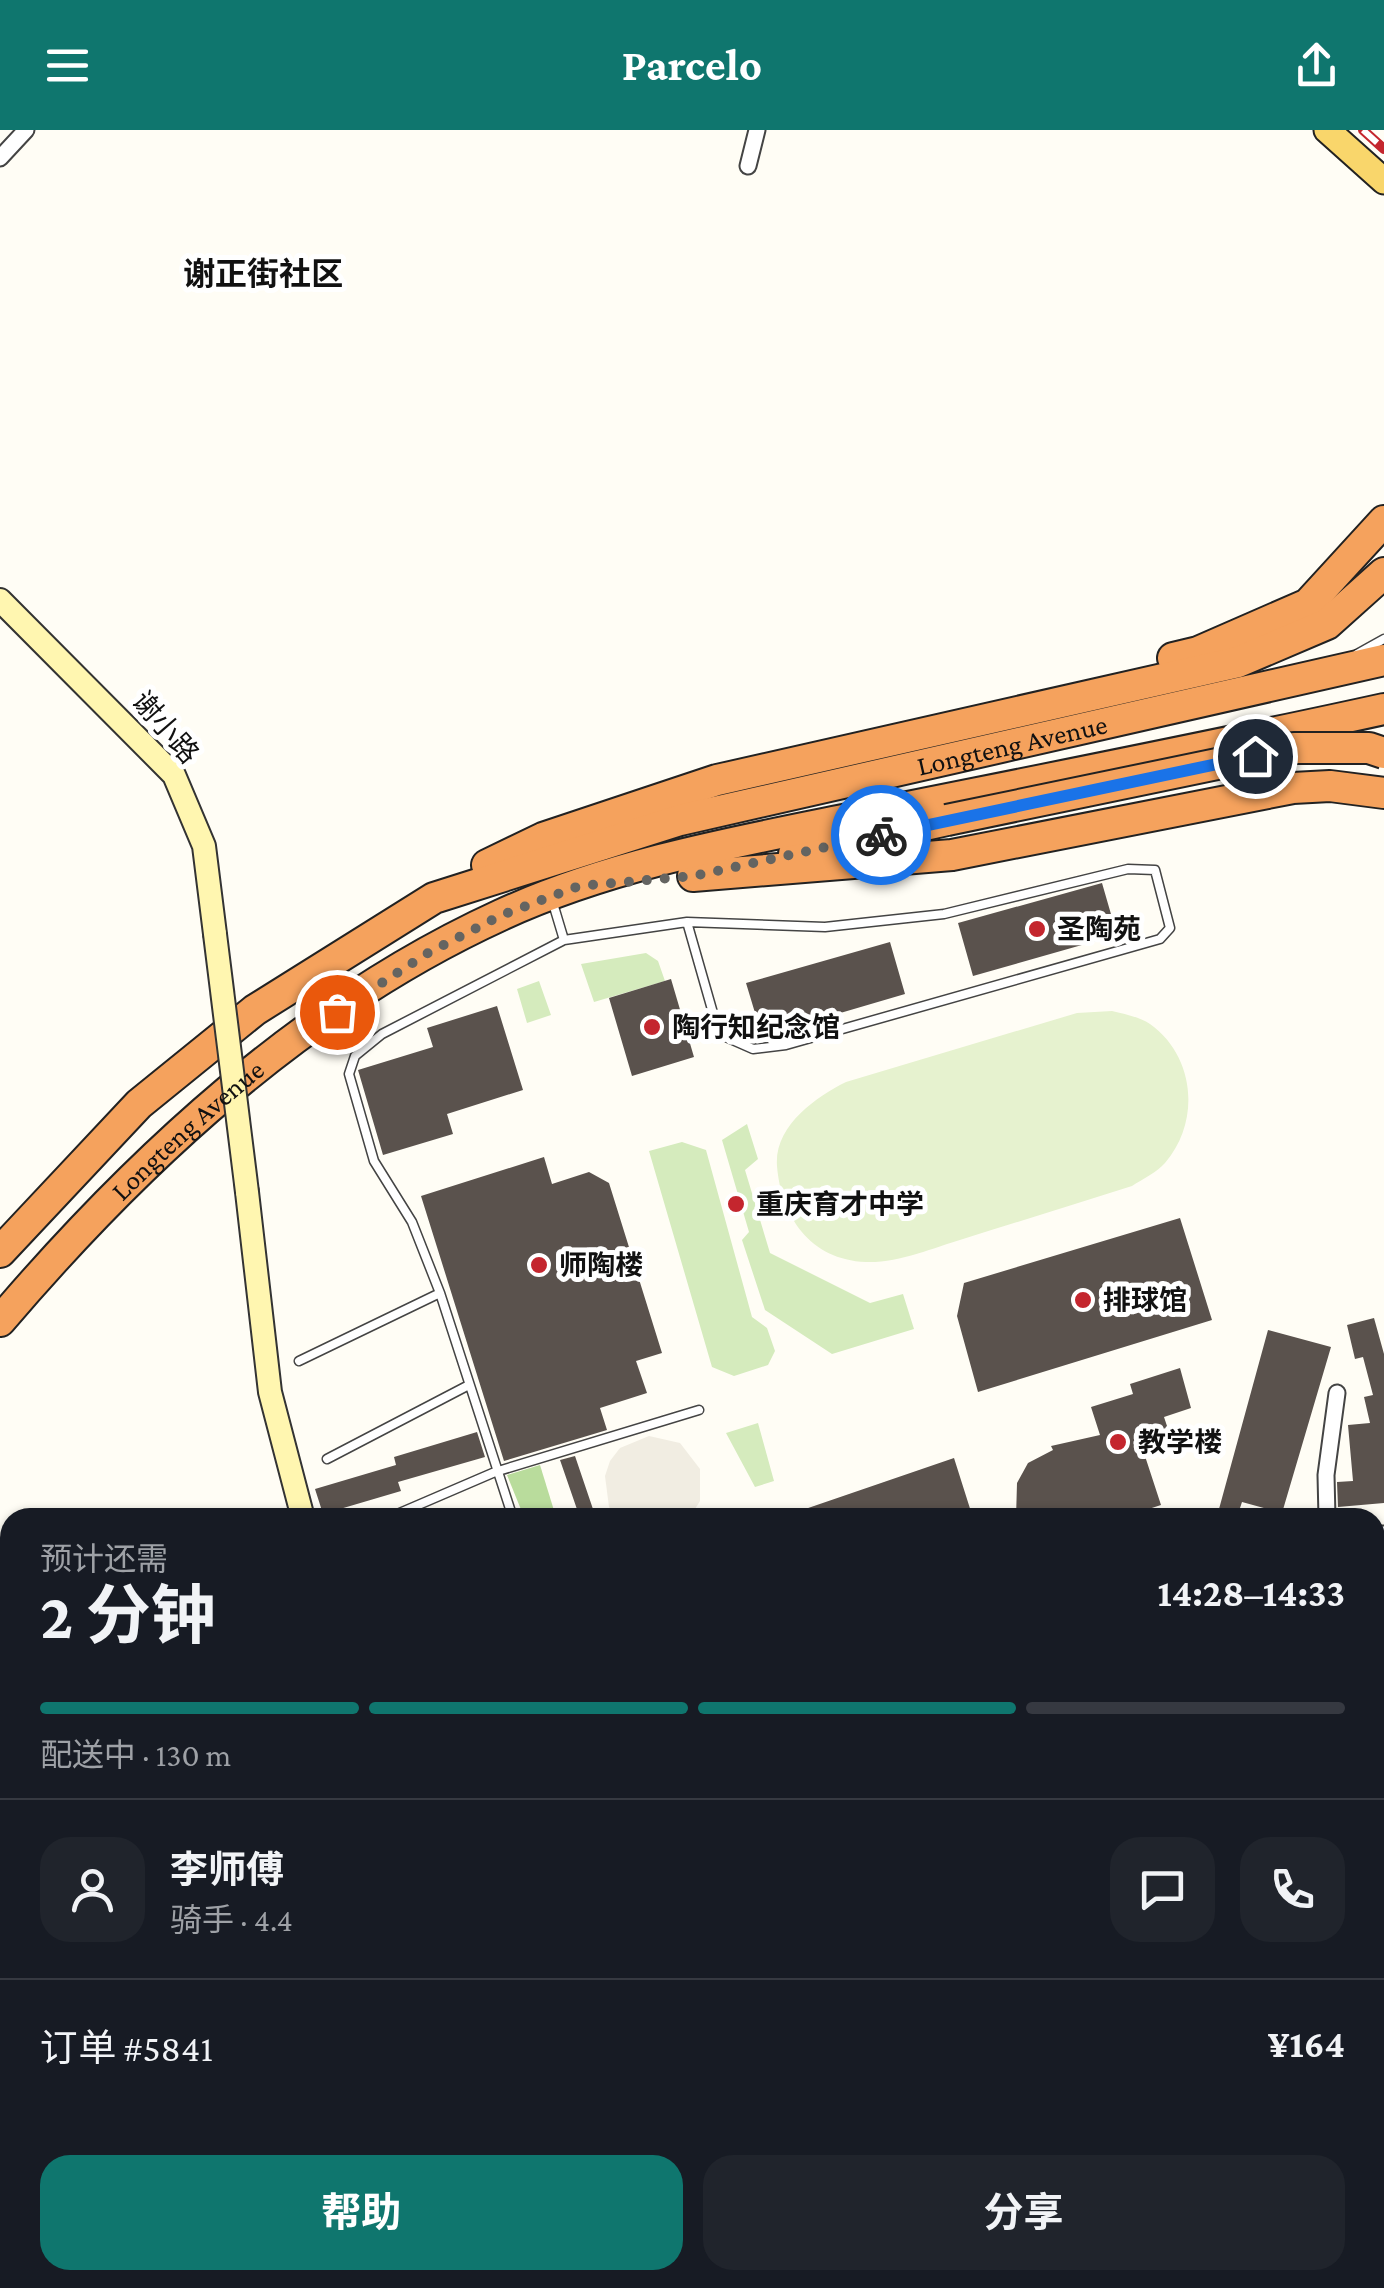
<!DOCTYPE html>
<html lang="zh">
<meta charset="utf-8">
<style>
:root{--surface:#171b24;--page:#20242c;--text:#f1f3f6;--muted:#9ea1a6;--line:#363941;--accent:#0f766e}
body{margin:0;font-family:"Crimson Pro","Noto Sans SC",serif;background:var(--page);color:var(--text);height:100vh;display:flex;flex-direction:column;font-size:38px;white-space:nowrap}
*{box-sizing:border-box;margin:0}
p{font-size:32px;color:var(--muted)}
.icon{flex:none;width:55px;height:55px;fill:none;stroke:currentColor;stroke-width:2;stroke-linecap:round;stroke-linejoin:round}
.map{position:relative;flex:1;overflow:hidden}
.panel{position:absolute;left:0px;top:1378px;width:1385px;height:782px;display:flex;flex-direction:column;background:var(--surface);border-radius:30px 30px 0 0;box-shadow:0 2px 8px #0004}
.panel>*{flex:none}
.pin{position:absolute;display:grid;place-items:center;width:85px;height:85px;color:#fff;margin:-42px;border:5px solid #fff;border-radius:50%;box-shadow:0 2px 10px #0007}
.courier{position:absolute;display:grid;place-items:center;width:100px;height:100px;margin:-50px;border:8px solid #1a73e8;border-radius:50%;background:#fff;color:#222;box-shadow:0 2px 12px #0007}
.headline em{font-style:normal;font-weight:700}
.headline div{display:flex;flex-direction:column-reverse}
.headline{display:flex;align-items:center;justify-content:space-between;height:170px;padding:0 40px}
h1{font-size:65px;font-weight:700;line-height:75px}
.bar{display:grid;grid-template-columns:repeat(4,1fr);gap:15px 10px;align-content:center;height:120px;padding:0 40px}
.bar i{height:12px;border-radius:8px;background:var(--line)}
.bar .on{background:var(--accent)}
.bar p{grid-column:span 4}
.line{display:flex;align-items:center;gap:25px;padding:0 40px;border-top:2px solid var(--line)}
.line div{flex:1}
.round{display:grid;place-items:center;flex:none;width:105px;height:105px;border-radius:30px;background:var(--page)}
.cta{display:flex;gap:20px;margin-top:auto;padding:20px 40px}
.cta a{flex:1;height:115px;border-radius:30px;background:var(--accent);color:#fff;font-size:40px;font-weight:700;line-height:115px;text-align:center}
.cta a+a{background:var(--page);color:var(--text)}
header{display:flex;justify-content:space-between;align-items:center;height:130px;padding:0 40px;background:var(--accent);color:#fff;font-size:45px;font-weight:700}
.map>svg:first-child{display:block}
</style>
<header><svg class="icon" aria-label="menu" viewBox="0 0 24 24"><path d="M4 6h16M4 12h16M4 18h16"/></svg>Parcelo<svg class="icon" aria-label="share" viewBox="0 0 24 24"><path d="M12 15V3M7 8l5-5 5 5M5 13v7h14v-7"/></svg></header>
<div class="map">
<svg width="1384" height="2158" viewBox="0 0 1384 2158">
<rect width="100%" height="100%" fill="#fffdf5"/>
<path fill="#d5ebbd" d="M646,823L658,831L665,851L594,872L581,834Z
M539,851L551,885L527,893L517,859Z
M747,994L758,1029L745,1040L770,1123L870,1173L903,1164L914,1199L832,1224L765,1180L742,1110L749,1102L722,1010Z
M682,1012L706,1020L752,1187L767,1198L775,1221L768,1235L734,1246L712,1237L649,1021Z
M758,1293L774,1351L755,1357L726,1303Z"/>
<path fill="#b9dc9c" d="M540,1335L556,1387H524L507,1345Z"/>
<path fill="#e6f2cf" d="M1112,881C1124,884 1140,887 1150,894C1195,926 1201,991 1165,1033C1157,1042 1143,1049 1132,1056C1076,1074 1020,1091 963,1109C933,1118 899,1133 866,1132C810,1130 781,1086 777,1036C774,996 816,967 846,952L1077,883Z"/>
<path fill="#f1ede2" d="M649,1306L680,1313L700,1339V1371L690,1387H617L609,1377L605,1346L610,1331L620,1318Z"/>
<path fill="#5a524d" d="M1102,753L1117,805L973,846L958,793Z
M890,812L905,864L762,906L746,853Z
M671,849L694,927L632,946L609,868Z
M497,876L523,960L447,984L453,1004L383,1025L358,940L433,917L427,898Z
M544,1027L552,1054L589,1042L609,1053L662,1223L636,1231L647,1263L600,1278L607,1300L504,1331L421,1066Z
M1180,1088L1212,1190L978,1262L957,1186L964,1153Z
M1374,1188L1384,1224V1373L1338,1377L1337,1352L1353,1351L1348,1295L1370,1293L1364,1267L1373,1265L1363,1227L1355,1229L1347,1195Z
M1268,1200L1331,1217L1282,1383L1242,1372L1238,1384L1219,1379Z
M1180,1238L1191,1278L1164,1287L1173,1314L1144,1323L1161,1375L1121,1388H1016L1017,1353L1028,1333L1053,1320L1051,1316L1100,1305L1091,1277L1133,1264L1130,1254Z
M477,1302L485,1327L398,1352L401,1361L323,1384L315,1359L396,1335L394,1327Z
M575,1326L596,1388H580L560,1330Z
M954,1328L973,1388H938L937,1378L907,1388H779Z"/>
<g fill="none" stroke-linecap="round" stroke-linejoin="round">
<defs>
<path id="lane" d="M1357,524L1384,509
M552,770L564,810L687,792L825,797L944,784L1128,739L1155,740L1170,798L1160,809L786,915L753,919L719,904L687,792
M299,1231L440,1163
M327,1329L467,1256
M388,1388L495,1342L699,1280
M513,1388L440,1163L412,1092L374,1031L349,944L355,926L382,904L564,810"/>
<path id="street" d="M0,28L26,0
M748,36L757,0
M1327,1388L1326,1345L1337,1263
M1375,1404H1384
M0,1520L10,1549
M1375,1938L1377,1934
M1375,2113L1384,2120
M347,2150L355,2158
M510,2150L513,2158"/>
<path id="secondary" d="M0,470L174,645L204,716L215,804
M247,1062L270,1262L303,1388
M1375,1602L1384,1596"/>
<path id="primary" d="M1327,0L1384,51"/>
<g id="highway">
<path d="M1173,528L1198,522L1308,474L1384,391"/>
<path d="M794,724L947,690"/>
<path d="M487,735L543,708L717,650L1238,532L1327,494L1384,443"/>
<path d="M693,746L952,725L1293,658L1330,656L1384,663"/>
<path id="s1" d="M0,1122L139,974L255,880L434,768L680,690L1384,530"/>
<path id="s2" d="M0,1191C139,1028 304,875 501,785C618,731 752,709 878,683C1047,649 1216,616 1384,579"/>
</g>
</defs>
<use href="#lane" stroke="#444" stroke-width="11"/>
<use href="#street" stroke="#444" stroke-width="19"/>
<use href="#secondary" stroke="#333" stroke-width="26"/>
<use href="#primary" stroke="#222" stroke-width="29"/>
<use href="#highway" stroke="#222" stroke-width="34"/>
<use href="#lane" stroke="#fff" stroke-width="8"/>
<use href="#street" stroke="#fff" stroke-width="15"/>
<use href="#secondary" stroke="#fff6b0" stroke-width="22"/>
<use href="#primary" stroke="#f9d66b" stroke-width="25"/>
<use href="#highway" stroke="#f5a25d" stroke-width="30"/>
<defs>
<path id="rail" d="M1363,0L1384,19"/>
</defs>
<use href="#rail" stroke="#c4262e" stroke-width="10"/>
<use href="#rail" stroke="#fff" stroke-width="6" stroke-dasharray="19" stroke-linecap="butt"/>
<defs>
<path id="secondary-bridge" d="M215,804L247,1062"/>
<path id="highway-bridge" d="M947,690L1294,618H1369L1384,623"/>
</defs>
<use href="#secondary-bridge" stroke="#333" stroke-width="26" stroke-linecap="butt"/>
<use href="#highway-bridge" stroke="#222" stroke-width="34" stroke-linecap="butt"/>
<use href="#secondary-bridge" stroke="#fff6b0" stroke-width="22"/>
<use href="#highway-bridge" stroke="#f5a25d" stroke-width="30"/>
</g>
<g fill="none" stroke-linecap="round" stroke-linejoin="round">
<path stroke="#646461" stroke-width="10" stroke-dasharray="0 18" d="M337,882L428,823L502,785L579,756L694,746L881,705"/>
<path stroke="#1a73e8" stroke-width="12" d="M881,705L1255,626"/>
</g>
<g fill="#c4262e" stroke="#fff" stroke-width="4">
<circle cx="1037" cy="799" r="10"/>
<circle cx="652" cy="897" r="10"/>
<circle cx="736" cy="1074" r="10"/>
<circle cx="539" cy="1135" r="10"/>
<circle cx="1083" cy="1170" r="10"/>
<circle cx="1118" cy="1312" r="10"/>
</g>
<g text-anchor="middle" stroke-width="10" stroke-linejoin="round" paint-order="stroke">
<g font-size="28" fill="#111" stroke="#fff">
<text transform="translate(166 597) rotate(49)" y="10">谢小路</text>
<text dy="10" stroke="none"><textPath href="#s1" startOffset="1162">Longteng Avenue</textPath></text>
<text dy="10" stroke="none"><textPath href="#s2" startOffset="268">Longteng Avenue</textPath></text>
</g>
<g font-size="28" font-weight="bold" fill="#111" stroke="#fff" text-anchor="start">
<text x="1057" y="809">圣陶苑</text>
<text x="672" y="907">陶行知纪念馆</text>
<text x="756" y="1084">重庆育才中学</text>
<text x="559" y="1145">师陶楼</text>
<text x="1103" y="1180">排球馆</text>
<text x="1138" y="1322">教学楼</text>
</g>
<g font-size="32" font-weight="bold" fill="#111" stroke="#fff">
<text x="263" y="155">谢正街社区</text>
</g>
</g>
</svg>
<div class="pin" style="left:337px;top:882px;background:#ea580c"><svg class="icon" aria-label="bag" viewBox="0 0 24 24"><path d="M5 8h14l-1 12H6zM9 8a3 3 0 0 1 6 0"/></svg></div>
<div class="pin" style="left:1255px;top:626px;background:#1f2937"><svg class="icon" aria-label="home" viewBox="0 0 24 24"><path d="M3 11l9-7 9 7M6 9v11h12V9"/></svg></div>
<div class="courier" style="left:881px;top:705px"><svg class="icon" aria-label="bike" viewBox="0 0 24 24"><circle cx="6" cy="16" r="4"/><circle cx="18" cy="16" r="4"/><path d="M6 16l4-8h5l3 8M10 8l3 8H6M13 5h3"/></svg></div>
<section class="panel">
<div class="headline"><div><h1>2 分钟</h1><p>预计还需</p></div><em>14:28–14:33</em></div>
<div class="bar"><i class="on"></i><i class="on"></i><i class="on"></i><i></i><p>配送中 · 130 m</p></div>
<div class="line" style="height:180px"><a class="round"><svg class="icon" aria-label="person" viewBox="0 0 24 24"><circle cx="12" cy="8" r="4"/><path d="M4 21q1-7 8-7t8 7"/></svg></a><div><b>李师傅</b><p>骑手 · 4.4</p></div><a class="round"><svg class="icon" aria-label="chat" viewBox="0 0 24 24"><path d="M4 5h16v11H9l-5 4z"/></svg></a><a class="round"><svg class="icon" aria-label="phone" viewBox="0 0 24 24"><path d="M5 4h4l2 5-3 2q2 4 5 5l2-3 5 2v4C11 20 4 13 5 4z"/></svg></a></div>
<div class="line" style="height:130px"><div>订单 #5841</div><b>¥164</b></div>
<div class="cta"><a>帮助</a><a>分享</a></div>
</section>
</div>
